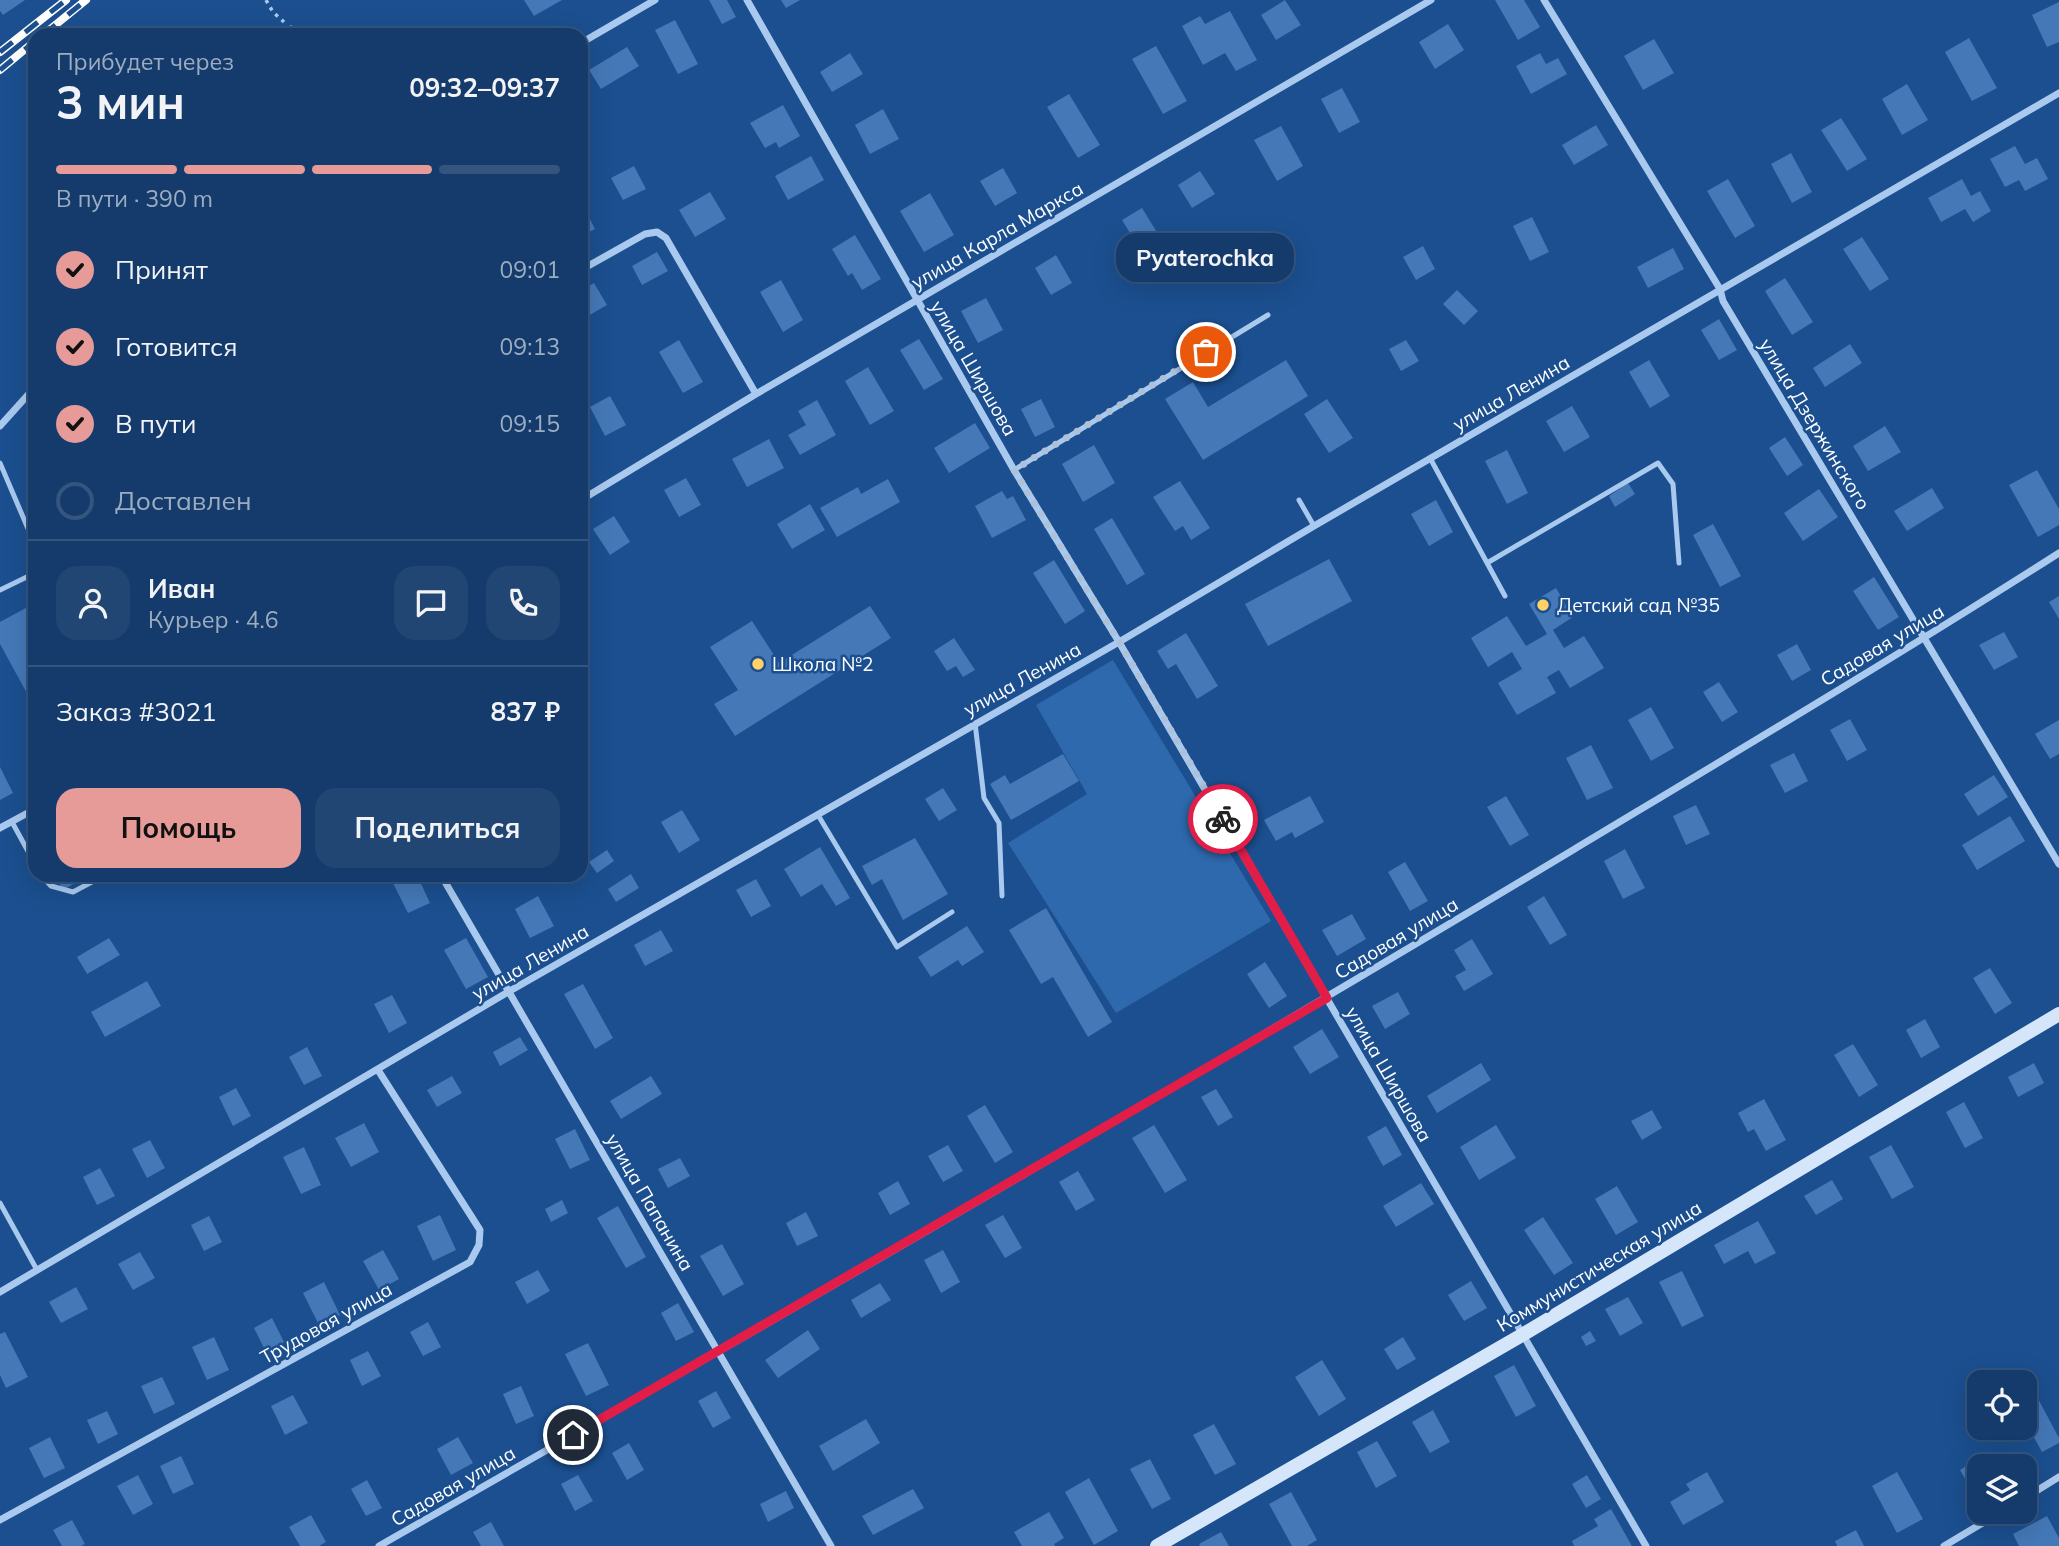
<!DOCTYPE html>
<html lang="ru">
<meta charset="utf-8">
<style>
:root{--surface:#143b6b;--page:#214673;--text:#f1f3f6;--muted:#9dadc1;--line:#33557e;--accent:#e69b98}
body{margin:0;font-family:Mulish,sans-serif;background:var(--page);color:var(--text);height:100vh;display:flex;flex-direction:column;font-size:26px;white-space:nowrap}
*{box-sizing:border-box;margin:0}
p{font-size:23px;color:var(--muted)}
.icon{flex:none;width:38px;height:38px;fill:none;stroke:currentColor;stroke-width:2;stroke-linecap:round;stroke-linejoin:round}
.map{position:relative;flex:1;overflow:hidden}
.details{position:absolute;left:28px;top:28px;width:560px;height:854px;display:flex;flex-direction:column;background:var(--surface);border-radius:21px;box-shadow:0 7px 28px #0002,0 0 0 2px var(--line)}
.details>*{flex:none}
.buttons{position:absolute;left:1967px;top:1370px;display:grid;gap:14px}
.buttons a{display:grid;place-items:center;width:70px;height:70px;border-radius:14px;background:var(--surface);box-shadow:0 7px 28px #0002,0 0 0 2px var(--line);font-size:35px}
.pin{position:absolute;display:grid;place-items:center;width:60px;height:60px;color:#fff;margin:-30px;border:4px solid #fff;border-radius:50%;box-shadow:0 2px 7px #0007}
.courier{position:absolute;display:grid;place-items:center;width:70px;height:70px;margin:-35px;border:5px solid #e11d48;border-radius:50%;background:#fff;color:#222;box-shadow:0 2px 9px #0007}
.bubble{position:absolute;height:49px;border-radius:21px;background:var(--surface);box-shadow:0 7px 28px #0002,0 0 0 2px var(--line);font-size:23px;font-weight:700;line-height:49px;text-align:center}
.overview em{font-style:normal;font-weight:700}
.overview div{display:flex;flex-direction:column-reverse}
.overview{display:flex;align-items:center;justify-content:space-between;height:119px;padding:0 28px}
h1{font-size:46px;font-weight:700;line-height:52px}
.bar{display:grid;grid-template-columns:repeat(4,1fr);gap:10px 7px;align-content:center;height:84px;padding:0 28px}
.bar i{height:9px;border-radius:5px;background:var(--line)}
.bar .selected{background:var(--accent)}
.bar p{grid-column:span 4}
.line{display:flex;align-items:center;gap:18px;padding:0 28px;border-top:2px solid var(--line)}
.line div{flex:1}
.round{display:grid;place-items:center;flex:none;width:74px;height:74px;border-radius:21px;background:var(--page)}
ol{padding:0 28px;list-style:none}
li{display:flex;align-items:center;gap:21px;height:77px}
li p{margin-inline-start:auto}
li .icon{padding:7px;border-radius:50%;background:var(--accent);color:#111;stroke-width:4}
li:last-child{color:var(--muted)}
li i{width:38px;height:38px;border:4px solid var(--line);border-radius:50%}
.action{display:flex;gap:14px;margin-top:auto;padding:14px 28px}
.action a{flex:1;height:80px;border-radius:21px;background:var(--accent);color:#111;font-size:28px;font-weight:700;line-height:80px;text-align:center}
.action a+a{background:var(--page);color:var(--text)}
.map>svg:first-child{display:block}
</style>
<div class="map">
<svg width="2059" height="1546" viewBox="0 0 2059 1546">
<rect width="100%" height="100%" fill="#1b4f8f"/>
<path fill="#2e69ad" d="M1113,660L1271,921L1116,1013L1008,843L1087,794L1036,705Z"/>
<path fill="#4478b7" d="M0,0H25L3,15L0,11Z
M524,0H562L534,16Z
M709,0H727L736,17L722,24Z
M781,0H800L786,8Z
M1285,0L1301,25L1276,40L1261,15Z
M1495,0H1524L1540,27L1518,40Z
M2059,2V42L2047,47L2032,15Z
M1230,11L1257,60L1236,71L1225,53L1203,65L1182,26L1200,16L1205,24Z
M675,20L698,64L678,74L655,30Z
M1448,24L1464,50L1435,69L1419,42Z
M1969,38L1997,88L1972,101L1945,52Z
M1654,39L1674,73L1643,90L1624,56Z
M1156,46L1187,101L1163,114L1132,59Z
M627,47L639,66L601,89L589,70Z
M850,53L863,74L832,92L820,72Z
M1540,53L1546,64L1558,58L1567,74L1531,94L1516,66Z
M1907,84L1928,120L1902,135L1882,99Z
M1342,88L1360,122L1339,133L1321,99Z
M1069,94L1100,145L1078,158L1047,107Z
M783,105L800,136L779,148L776,142L765,148L750,123Z
M883,109L899,139L870,154L855,125Z
M1841,118L1867,159L1847,171L1821,130Z
M1596,125L1608,145L1574,165L1562,145Z
M1281,126L1303,166L1277,181L1254,140Z
M2015,146L2025,164L2037,158L2048,179L2025,191L2019,180L2005,187L1990,159Z
M1791,153L1812,192L1792,203L1771,164Z
M811,156L824,180L788,200L775,176Z
M634,166L646,189L623,200L611,178Z
M1003,168L1017,193L995,206L980,181Z
M1200,171L1215,194L1192,208L1178,185Z
M1728,179L1755,226L1735,238L1707,191Z
M1962,179L1971,196L1980,191L1991,211L1973,222L1965,209L1941,222L1928,198Z
M710,192L726,219L695,237L679,210Z
M930,193L954,235L924,252L900,211Z
M581,202L595,229L581,236Z
M1142,208L1163,242L1143,254L1122,220Z
M1532,217L1549,252L1530,261L1513,226Z
M855,235L881,279L862,290L852,273L848,276L832,249Z
M1862,237L1889,279L1870,291L1843,249Z
M1423,246L1435,269L1416,280L1403,257Z
M1673,248L1684,269L1648,288L1637,267Z
M657,252L668,271L642,285L632,266Z
M1056,255L1072,283L1051,295L1035,268Z
M1785,278L1813,322L1792,335L1765,291Z
M781,280L803,320L783,332L760,292Z
M594,283L607,305L581,320V291Z
M1457,290L1478,311L1464,325L1443,304Z
M986,298L1003,330L978,343L961,311Z
M1719,319L1737,350L1719,360L1701,330Z
M919,339L943,379L924,390L900,350Z
M679,340L703,382L683,393L659,352Z
M1406,340L1419,361L1401,371L1389,349Z
M1850,344L1862,363L1825,387L1813,368Z
M1286,360L1308,396L1203,460L1165,399L1193,382L1208,407Z
M1649,360L1670,396L1650,408L1629,372Z
M868,367L894,411L870,425L845,381Z
M610,396L626,425L605,436L590,407Z
M1041,399L1055,427L1035,437L1021,409Z
M1327,399L1353,438L1329,453L1304,414Z
M817,400L836,435L800,455L788,435L806,425L798,411Z
M1572,406L1590,437L1564,452L1546,421Z
M975,423L990,448L949,473L934,448Z
M1885,426L1901,452L1868,471L1853,446Z
M1785,437L1803,465L1787,476L1769,448Z
M769,439L784,468L747,487L732,459Z
M1094,445L1115,483L1083,502L1062,464Z
M1507,450L1528,493L1507,504L1485,461Z
M2037,470L2059,509V525L2038,537L2009,485Z
M686,478L701,505L679,517L664,490Z
M888,479L900,502L837,537L820,508L858,487L861,494Z
M1180,481L1210,528L1191,540L1183,526L1175,531L1153,497Z
M1628,483L1635,494L1615,507L1609,496Z
M1932,488L1944,508L1907,531L1894,511Z
M1819,489L1838,517L1803,541L1784,513Z
M1002,491L1007,499L1013,496L1026,520L992,538L975,506Z
M1436,500L1453,532L1429,546L1411,514Z
M810,504L825,530L792,549L777,524Z
M614,516L630,542L610,555L593,529Z
M1112,518L1145,574L1127,585L1094,529Z
M1713,524L1741,576L1720,587L1693,535Z
M1329,559L1352,601L1268,646L1245,604Z
M1054,560L1085,611L1065,624L1033,573Z
M1874,577L1899,617L1878,630L1853,591Z
M1556,588L1573,617L1553,630L1564,648L1584,636L1604,668L1570,688L1559,670L1547,677L1556,693L1517,715L1498,683L1522,669L1512,652L1488,667L1471,638L1507,616L1526,646L1547,634L1529,604Z
M2059,596V619L2049,602Z
M35,603L33,637L35,708L0,644V622Z
M870,606L891,638L735,736L714,704L738,690L710,647L752,621L779,663Z
M2004,632L2018,657L1994,670L1979,645Z
M1186,633L1218,686L1197,699L1176,664L1168,669L1157,651Z
M954,638L975,670L963,677L956,666L947,671L934,651Z
M1797,644L1811,670L1792,681L1777,655Z
M1719,682L1738,712L1722,722L1703,692Z
M1651,707L1674,748L1651,761L1628,720Z
M1850,719L1867,750L1847,761L1830,730Z
M2059,720V754L2050,759L2035,734Z
M1591,745L1613,788L1587,800L1566,758Z
M1794,753L1808,781L1785,793L1770,765Z
M1063,754L1079,781L1011,820L990,784L1005,775L1010,784Z
M0,767L13,793L0,800Z
M1994,775L2008,797L1978,816L1964,794Z
M943,788L957,810L939,821L925,799Z
M1310,796L1324,822L1295,838L1292,832L1276,841L1264,820Z
M1506,796L1529,835L1510,846L1487,807Z
M1696,805L1710,834L1686,845L1673,816Z
M682,810L700,840L679,853L661,822Z
M2010,816L2025,841L1977,870L1962,845Z
M915,838L948,894L903,920L882,879L872,885L862,866Z
M820,847L850,898L836,906L822,884L801,897L784,869Z
M1625,849L1645,888L1623,899L1604,861Z
M607,850L614,861L597,873L589,862Z
M1405,862L1428,901L1410,911L1388,872Z
M631,874L639,888L616,902L608,889Z
M55,875H89L63,890Z
M389,875H417L430,903L408,913Z
M756,879L771,906L751,917L736,890Z
M538,896L554,926L530,938L515,909Z
M1544,896L1567,935L1550,945L1527,907Z
M1046,908L1112,1022L1088,1037L1053,977L1041,984L1009,930Z
M1352,914L1366,939L1337,956L1322,930Z
M967,926L984,952L962,966L958,960L931,977L918,957Z
M661,930L673,951L645,966L634,945Z
M109,938L120,955L87,974L77,957Z
M466,938L488,977L466,989L444,950Z
M1472,939L1493,974L1464,991L1455,976L1466,970L1454,950Z
M1265,962L1287,996L1269,1008L1247,974Z
M1990,968L2012,1003L1995,1014L1973,978Z
M147,981L161,1006L105,1037L91,1012Z
M583,984L613,1038L595,1049L564,994Z
M1398,992L1410,1014L1385,1029L1372,1006Z
M392,995L407,1023L389,1033L374,1004Z
M1925,1019L1940,1047L1921,1058L1906,1030Z
M1322,1029L1339,1057L1310,1074L1293,1047Z
M520,1037L528,1050L500,1066L493,1052Z
M1853,1044L1878,1085L1859,1097L1834,1055Z
M307,1047L322,1076L304,1085L289,1057Z
M1481,1063L1491,1080L1437,1113L1427,1096Z
M2034,1063L2044,1083L2018,1097L2008,1077Z
M452,1076L462,1093L437,1107L427,1090Z
M651,1076L662,1094L621,1119L610,1101Z
M236,1088L251,1116L233,1126L219,1097Z
M1216,1089L1233,1117L1218,1126L1201,1097Z
M1764,1099L1786,1140L1766,1151L1754,1129L1748,1132L1738,1113Z
M1964,1102L1983,1138L1965,1148L1946,1112Z
M985,1105L1013,1152L995,1163L967,1116Z
M1652,1110L1662,1128L1642,1140L1631,1121Z
M364,1123L379,1152L351,1167L335,1138Z
M1154,1125L1187,1180L1165,1193L1132,1138Z
M1496,1125L1516,1158L1479,1180L1460,1147Z
M1386,1126L1402,1155L1383,1166L1367,1137Z
M575,1129L590,1160L570,1169L555,1139Z
M150,1140L165,1168L147,1178L132,1149Z
M948,1145L963,1171L943,1182L928,1156Z
M1891,1145L1914,1187L1892,1199L1869,1157Z
M304,1147L321,1185L301,1194L283,1157Z
M680,1158L690,1176L668,1188L658,1169Z
M100,1168L115,1196L97,1205L83,1177Z
M1078,1171L1095,1200L1076,1211L1059,1182Z
M1832,1180L1843,1199L1816,1215L1804,1196Z
M898,1181L910,1204L890,1215L878,1193Z
M1421,1183L1434,1204L1396,1227L1383,1206Z
M1617,1186L1638,1222L1616,1235L1595,1199Z
M562,1200L568,1213L551,1222L545,1209Z
M618,1206L646,1257L626,1268L597,1218Z
M806,1212L818,1236L797,1246L786,1223Z
M440,1215L456,1250L433,1261L417,1226Z
M1003,1215L1022,1248L1005,1258L985,1225Z
M209,1216L222,1242L204,1251L191,1225Z
M1543,1217L1573,1263L1554,1275L1524,1230Z
M1758,1221L1776,1253L1755,1264L1748,1251L1724,1264L1714,1245Z
M722,1244L744,1284L723,1296L700,1256Z
M383,1250L399,1279L379,1290L363,1261Z
M943,1250L960,1282L941,1293L924,1260Z
M140,1252L155,1278L133,1290L118,1264Z
M538,1270L550,1291L527,1304L515,1282Z
M1682,1271L1704,1316L1682,1327L1659,1282Z
M1471,1281L1487,1308L1464,1321L1448,1295Z
M324,1282L340,1315L319,1325L303,1293Z
M880,1283L891,1300L861,1318L851,1300Z
M76,1287L88,1309L61,1323L49,1302Z
M1628,1297L1643,1323L1620,1336L1605,1309Z
M678,1303L694,1332L676,1341L661,1313Z
M272,1318L284,1342L266,1352L254,1328Z
M428,1322L441,1347L423,1356L410,1332Z
M808,1330L820,1349L778,1378L765,1360Z
M1590,1331L1596,1341L1586,1346L1581,1337Z
M5,1332L28,1377L6,1388L0,1375V1334Z
M214,1337L229,1370L207,1380L192,1347Z
M1403,1337L1416,1359L1397,1370L1384,1349Z
M588,1343L609,1385L586,1396L565,1354Z
M368,1351L381,1376L362,1386L350,1360Z
M1322,1360L1346,1399L1319,1416L1295,1377Z
M1514,1365L1536,1406L1516,1417L1494,1376Z
M162,1377L175,1404L154,1414L141,1386Z
M521,1386L534,1416L516,1424L503,1394Z
M716,1391L731,1418L713,1428L698,1401Z
M2035,1393L2059,1438V1443L2042,1452L2025,1421V1399Z
M293,1395L308,1423L285,1435L271,1406Z
M1433,1410L1450,1442L1430,1453L1412,1422Z
M107,1411L118,1434L98,1444L87,1420Z
M866,1419L880,1443L833,1471L819,1446Z
M1214,1424L1236,1464L1215,1475L1193,1435Z
M50,1437L65,1468L44,1478L29,1448Z
M458,1437L473,1463L451,1475L437,1449Z
M1377,1441L1397,1476L1376,1488L1357,1452Z
M629,1443L644,1470L627,1480L612,1453Z
M181,1456L194,1484L173,1494L160,1466Z
M1979,1458L1984,1466H1979V1493L1975,1496L1960,1470Z
M1150,1459L1171,1499L1152,1509L1130,1469Z
M1707,1472L1724,1502L1683,1525L1670,1502L1690,1490L1686,1484Z
M1897,1472L1923,1519L1897,1533L1872,1486Z
M138,1475L153,1504L133,1515L117,1486Z
M578,1475L593,1501L575,1511L561,1484Z
M1587,1475L1601,1499L1586,1508L1572,1484Z
M1089,1478L1118,1531L1094,1545L1065,1492Z
M367,1480L382,1508L366,1516L351,1489Z
M913,1489L924,1508L873,1535L862,1516Z
M786,1491L794,1508L768,1522L760,1504Z
M1291,1492L1317,1540L1307,1546H1292L1269,1504Z
M1611,1509L1632,1546H1574L1572,1541L1598,1526L1594,1519Z
M1049,1512L1064,1538L1054,1544L1055,1546H1022L1014,1532Z
M311,1515L326,1542L319,1546H300L289,1527Z
M2047,1516L2059,1538V1546H2019L2013,1534Z
M72,1520L85,1544L81,1546H62L53,1530Z
M491,1522L504,1546H481L473,1532Z
M1856,1530L1864,1546H1837L1835,1541Z
M1221,1532L1229,1546H1200L1199,1544Z"/>
<g fill="none" stroke-linecap="round" stroke-linejoin="round">
<path stroke="#a9c9ee" stroke-width="3.5" stroke-dasharray="3.5 5" stroke-linecap="butt" d="M266,0L273,12L284,22"/>
<path stroke="#a9c9ee" stroke-width="5" d="M291,28L295,35
M1430,458L1505,596
M0,463L35,545
M1014,470L1268,315
M1299,500L1314,526
M1487,563L1658,463L1673,484L1679,563
M0,590L35,573
M975,723L984,798L999,823L1002,896
M818,815L897,947L952,912
M12,822L35,864
M41,875L51,886L73,892L105,875
M0,1203L37,1270"/>
<path stroke="#a9c9ee" stroke-width="7" d="M747,0L1014,470L1119,642L1646,1546
M1544,0L1720,289L1723,301L2059,864
M581,43L655,0
M581,270L645,234L657,232L666,238L756,394
M0,426L35,387
M581,500L756,394L1431,0
M0,828L35,809
M441,875L831,1546
M0,1292L508,992L1119,642L1314,526L2059,93
M2025,1498L2059,1477
M0,1520L470,1262L479,1245L480,1230L378,1070
M379,1546C779,1318 1178,1087 1573,850C1736,752 1899,655 2059,553
M1944,1546L2001,1512"/>
<path stroke="#d6e6fa" stroke-width="14" d="M1157,1546L1522,1335L2059,1014"/>
<defs>
<path id="rail" d="M43,35L86,0
M0,52L66,0
M0,70L35,41"/>
</defs>
<use href="#rail" stroke="#fff" stroke-width="8"/>
<use href="#rail" stroke="#1b4f8f" stroke-width="5" stroke-dasharray="16" stroke-linecap="butt"/>
</g>
<g fill="none" stroke-linecap="round" stroke-linejoin="round">
<path stroke="#afc1d8" stroke-width="7" stroke-dasharray="0 12.6" d="M1206,352L1014,470L1119,642L1223,819"/>
<path stroke="#e11d48" stroke-width="9" d="M573,1435L1327,998L1223,819"/>
</g>
<g fill="#ffd166" stroke="#1b4f8f" stroke-width="2.5">
<circle cx="1543" cy="605" r="7"/>
<circle cx="758" cy="664" r="7"/>
</g>
<g text-anchor="middle" stroke-width="5" stroke-linejoin="round" paint-order="stroke">
<g font-size="19" fill="#fff" stroke="#1b4f8f">
<text transform="translate(997 235) rotate(-30)" y="7">улица Карла Маркса</text>
<text transform="translate(974 368) rotate(60)" y="7">улица Ширшова</text>
<text transform="translate(1511 393) rotate(-30)" y="7">улица Ленина</text>
<text transform="translate(1815 424) rotate(59)" y="7">улица Дзержинского</text>
<text transform="translate(1882 645) rotate(-31)" y="7">Садовая улица</text>
<text transform="translate(1022 679) rotate(-29)" y="7">улица Ленина</text>
<text transform="translate(1396 938) rotate(-31)" y="7">Садовая улица</text>
<text transform="translate(530 962) rotate(-30)" y="7">улица Ленина</text>
<text transform="translate(1389 1074) rotate(60)" y="7">улица Ширшова</text>
<text transform="translate(650 1202) rotate(60)" y="7">улица Папанина</text>
<text transform="translate(1599 1266) rotate(-31)" y="7">Коммунистическая улица</text>
<text transform="translate(326 1323) rotate(-29)" y="7">Трудовая улица</text>
<text transform="translate(453 1486) rotate(-30)" y="7">Садовая улица</text>
</g>
<g font-size="19" fill="#fff" stroke="#1b4f8f" text-anchor="start">
<text x="1557" y="612">Детский сад №35</text>
<text x="772" y="671">Школа №2</text>
</g>
</g>
</svg>
<div class="buttons">
<a><svg class="icon" aria-label="locate" viewBox="0 0 24 24"><circle cx="12" cy="12" r="6"/><path d="M12 2v4M12 18v4M2 12h4M18 12h4"/></svg></a>
<a><svg class="icon" aria-label="layers" viewBox="0 0 24 24"><path d="M12 4l9 5-9 5-9-5zM3 14l9 5 9-5"/></svg></a>
</div>
<div class="pin" style="left:1206px;top:352px;background:#ea580c"><svg class="icon" aria-label="bag" viewBox="0 0 24 24"><path d="M5 8h14l-1 12H6zM9 8a3 3 0 0 1 6 0"/></svg></div>
<div class="pin" style="left:573px;top:1435px;background:#1f2937"><svg class="icon" aria-label="home" viewBox="0 0 24 24"><path d="M3 11l9-7 9 7M6 9v11h12V9"/></svg></div>
<div class="courier" style="left:1223px;top:819px"><svg class="icon" aria-label="bike" viewBox="0 0 24 24"><circle cx="6" cy="16" r="4"/><circle cx="18" cy="16" r="4"/><path d="M6 16l4-8h5l3 8M10 8l3 8H6M13 5h3"/></svg></div>
<div class="bubble" style="left:1116px;top:233px;width:178px">Pyaterochka</div>
<section class="details">
<div class="overview"><div><h1>3 мин</h1><p>Прибудет через</p></div><em>09:32–09:37</em></div>
<div class="bar"><i class="selected"></i><i class="selected"></i><i class="selected"></i><i></i><p>В пути · 390 m</p></div>
<ol>
<li><svg class="icon" aria-label="check" viewBox="0 0 24 24"><path d="M5 12l5 5 9-10"/></svg>Принят<p>09:01</p></li>
<li><svg class="icon" aria-label="check" viewBox="0 0 24 24"><path d="M5 12l5 5 9-10"/></svg>Готовится<p>09:13</p></li>
<li><svg class="icon" aria-label="check" viewBox="0 0 24 24"><path d="M5 12l5 5 9-10"/></svg>В пути<p>09:15</p></li>
<li><i></i>Доставлен</li>
</ol>
<div class="line" style="height:126px"><a class="round"><svg class="icon" aria-label="person" viewBox="0 0 24 24"><circle cx="12" cy="8" r="4"/><path d="M4 21q1-7 8-7t8 7"/></svg></a><div><b>Иван</b><p>Курьер · 4.6</p></div><a class="round"><svg class="icon" aria-label="chat" viewBox="0 0 24 24"><path d="M4 5h16v11H9l-5 4z"/></svg></a><a class="round"><svg class="icon" aria-label="phone" viewBox="0 0 24 24"><path d="M5 4h4l2 5-3 2q2 4 5 5l2-3 5 2v4C11 20 4 13 5 4z"/></svg></a></div>
<div class="line" style="height:91px"><div>Заказ #3021</div><b>837 ₽</b></div>
<div class="action"><a>Помощь</a><a>Поделиться</a></div>
</section>
</div>
